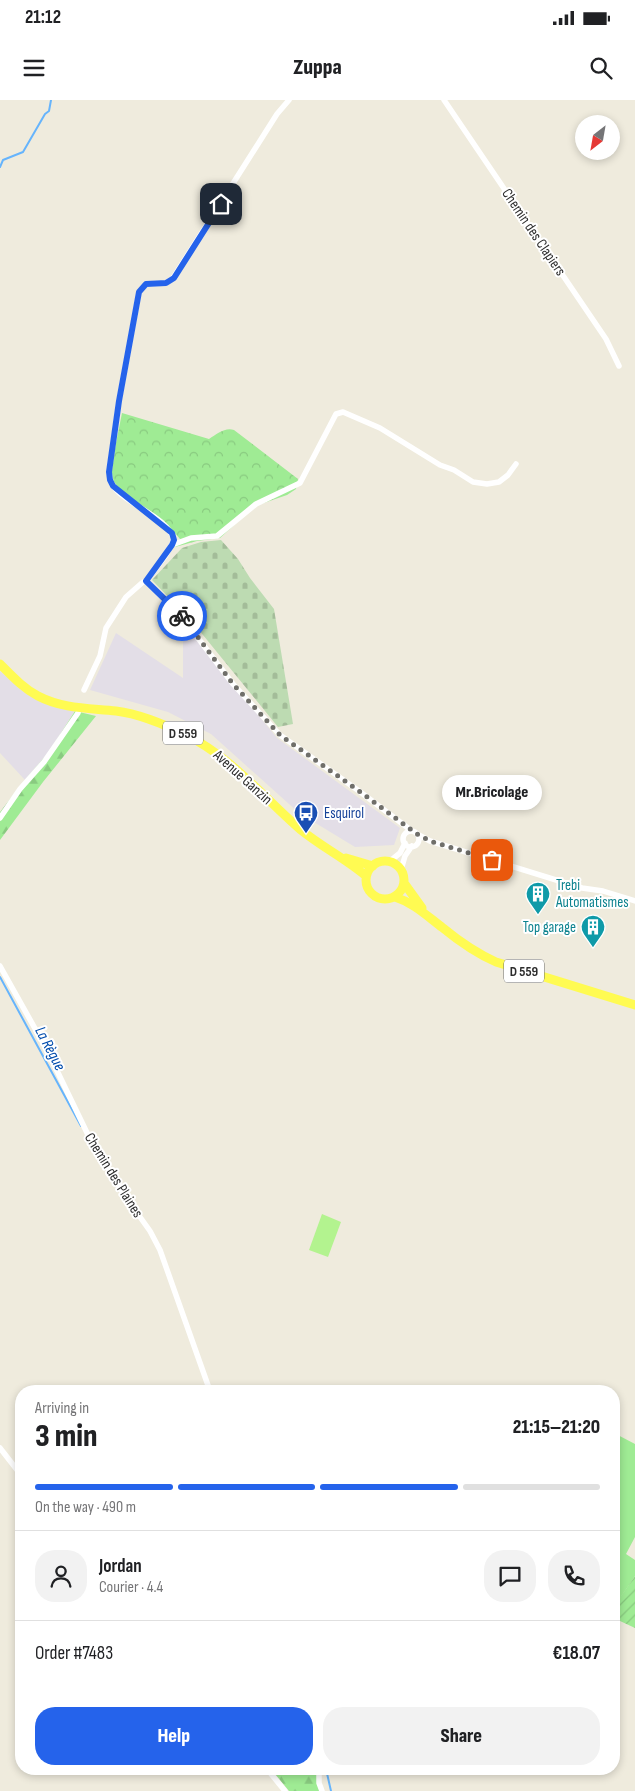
<!DOCTYPE html>
<meta charset="utf-8">
<style>
:root{--surface:#fff;--page:#f2f2f2;--text:#202124;--muted:#757577;--line:#e0e0e0;--accent:#2563eb}
body{margin:0;font-family:"Sofia Sans Condensed",sans-serif;background:var(--page);color:var(--text);height:100vh;display:flex;flex-direction:column;font-size:19px;white-space:nowrap}
*{box-sizing:border-box;margin:0}
p{font-size:16px;color:var(--muted)}
.icon{flex:none;width:28px;height:28px;fill:none;stroke:currentColor;stroke-width:2;stroke-linecap:round;stroke-linejoin:round}
.map{position:relative;flex:1;overflow:hidden}
.panel{position:absolute;left:15px;top:1285px;width:605px;height:390px;display:flex;flex-direction:column;background:var(--surface);border-radius:20px;box-shadow:0 2px 8px #0003}
.panel>*{flex:none}
.needle{width:32px;rotate:211deg}
.tools{position:absolute;left:575px;top:15px;display:grid;gap:10px}
.tools a{display:grid;place-items:center;width:45px;height:45px;border-radius:50%;background:var(--surface);box-shadow:0 2px 8px #0003;font-size:25px}
.pin{position:absolute;display:grid;place-items:center;width:42px;height:42px;color:#fff;margin:-21px;border-radius:10px;box-shadow:0 2px 8px #0006}
.courier{position:absolute;display:grid;place-items:center;width:50px;height:50px;margin:-25px;border:4px solid #2563eb;border-radius:50%;background:#fff;color:#222;box-shadow:0 1px 6px #0007}
.bubble{position:absolute;height:35px;border-radius:18px;background:var(--surface);box-shadow:0 2px 8px #0003;font-size:16px;font-weight:800;line-height:35px;text-align:center}
.head em{font-style:normal;font-weight:800}
.head div{display:flex;flex-direction:column-reverse}
.head{display:flex;align-items:center;justify-content:space-between;height:85px;padding:0 20px}
h1{font-size:32px;font-weight:800;line-height:38px}
.bar{display:grid;grid-template-columns:repeat(4,1fr);gap:8px 5px;align-content:center;height:60px;padding:0 20px}
.bar i{height:6px;border-radius:4px;background:var(--line)}
.bar .on{background:var(--accent)}
.bar p{grid-column:span 4}
.line{display:flex;align-items:center;gap:12px;padding:0 20px;border-top:1px solid var(--line)}
.line div{flex:1}
.round{display:grid;place-items:center;flex:none;width:52px;height:52px;border-radius:20px;background:var(--page)}
.button{display:flex;gap:10px;margin-top:auto;padding:10px 20px}
.button a{flex:1;height:58px;border-radius:20px;background:var(--accent);color:#fff;font-size:20px;font-weight:800;line-height:58px;text-align:center}
.button a+a{background:var(--page);color:var(--text)}
.status{display:flex;justify-content:space-between;align-items:center;height:35px;padding:0 25px;background:var(--surface);direction:ltr}
.status svg{height:14px;fill:currentColor}
header{display:flex;justify-content:space-between;align-items:center;height:65px;padding:0 20px;background:var(--surface);font-size:22px;font-weight:800}
.map>svg:first-child{display:block}
</style>
<div class="status"><b>21:12</b><svg viewBox="0 0 49 12"><path d="M0 12V9h3v3zM5 12V6h3v6zM10 12V3h3v9zM15 12V0h3v12zM26 1h20v11H26zM47 4h2v5h-2z"/></svg></div>
<header><svg class="icon" aria-label="menu" viewBox="0 0 24 24"><path d="M4 6h16M4 12h16M4 18h16"/></svg>Zuppa<svg class="icon" aria-label="search" viewBox="0 0 24 24"><circle cx="10" cy="10" r="6"/><path d="M15 15l6 6"/></svg></header>
<div class="map">
<svg width="635" height="1691" viewBox="0 0 635 1691">
<defs>
<pattern id="forest-firs" width="22" height="20" patternUnits="userSpaceOnUse" patternTransform="scale(1.25)"><rect width="22" height="20" fill="#9feb94"/><path d="M5 1l3.5 6h-7zM16 11l3.5 6h-7z" fill="#89ca80"/></pattern>
<pattern id="cemetery-stones" width="16" height="16" patternUnits="userSpaceOnUse" patternTransform="scale(1.25)"><rect width="16" height="16" fill="#bddbb2"/><path d="M2 7V4a2 2 0 0 1 4 0v3zM10 15v-3a2 2 0 0 1 4 0v3z" fill="#a3bc99"/></pattern>
<pattern id="park-crowns" width="20" height="18" patternUnits="userSpaceOnUse" patternTransform="scale(1.25)"><rect width="20" height="18" fill="#9feb94"/><path d="M2 6a3 3 0 1 1 6 0M12 15a3 3 0 1 1 6 0" fill="none" stroke="#89ca80"/></pattern>
<pattern id="garden-furrows" width="10" height="10" patternUnits="userSpaceOnUse" patternTransform="scale(1.25)"><rect width="10" height="10" fill="#9feb94"/><path d="M-1 1l2-2M0 10L10 0M9 11l2-2" fill="none" stroke="#89ca80"/></pattern>
</defs>
<rect width="100%" height="100%" fill="#efebdd"/>
<path fill="#e3dee7" d="M187,527L277,638L400,728L394,745L355,747L299,713L211,634L168,612L90,590L116,533L183,578V542Z
M0,571L22,590L75,611L49,652L25,680L0,653Z"/>
<path fill="#9feb94" d="M614,1333L635,1344V1437L626,1454L635,1460V1476L614,1507Z"/>
<path fill="url(#forest-firs)" d="M75,611L96,616L43,682L0,740V712L25,680L49,652Z
M271,1669H316L320,1691H289Z"/>
<path fill="url(#cemetery-stones)" d="M221,440L238,459L250,478L274,509L293,624L278,627L194,524L152,480L182,448L201,442Z"/>
<path fill="url(#park-crowns)" d="M122,313L209,339C217,334 225,327 234,330L298,379L296,389L287,395L255,406L220,438L197,441L175,447L180,439L174,432L120,390L112,379L111,368Z"/>
<path fill="url(#garden-furrows)" d="M635,1476V1528L620,1521L614,1515V1506Z"/>
<path fill="#b3f38f" d="M322,1114L341,1122L328,1157L309,1150Z"/>
<g fill="none" stroke-linecap="round" stroke-linejoin="round">
<path stroke="#66b4fc" stroke-width="2" d="M0,67L3,60L23,52L45,14L49,11L51,0
M0,877L81,1026
M326,1669L331,1691"/>
<path stroke="#fff" stroke-width="5.5" d="M444,0L606,239L619,266
M172,445L191,438L217,436L256,404L300,383L336,314L343,312L380,328L440,365L454,370L473,382L487,384L499,382L508,375L516,364
M146,481L182,517L233,584L280,635L359,691L412,731
M84,590L100,556L106,528L126,497L143,482L146,481L166,455L174,440C167,416 128,406 113,386C110,382 110,377 109,372L119,301L139,192L146,184L166,183L173,178L277,14L289,0
M0,718L20,689L44,662L78,613L79,608
M403 739a8 8 0 1 1 16 0a8 8 0 1 1-16 0Z
M417,734L430,741L582,788L603,791L635,801
M389,762L400,753L405,743
M401,770L405,756L412,746
M0,866L47,950L90,1039L125,1096L150,1131L160,1150L210,1291
M0,1348L21,1375
M267,1669L285,1691
M319,1669V1683L322,1691"/>
<path stroke="#fffb52" stroke-width="9" d="M0,564C12,576 23,588 38,596C63,609 89,608 116,611C140,614 166,625 188,636C232,658 264,698 301,730C322,747 346,759 366,776
M346,758L373,766
M366 780a19 19 0 1 1 38 0a19 19 0 1 1-38 0Z
M404,783L422,808
M395,797C414,803 427,816 443,828C460,842 476,853 496,862L635,905"/>
</g>
<g fill="none" stroke-linecap="round" stroke-linejoin="round">
<path stroke="#706f6a" stroke-width="5" stroke-dasharray="0 9" d="M182,516L233,584L280,635L359,691L417,734L430,741L492,760"/>
<path stroke="#2563eb" stroke-width="6" d="M182,516L146,481L172,445L174,440L172,433L113,386L110,380L109,372L119,301L139,192L146,184L166,183L174,178L221,104"/>
</g>
<defs>
<symbol id="bus-pin" viewBox="-11 -11 22 30"><path d="M0 17L-7.5 6A9.5 9.5 0 1 1 7.5 6Z" fill="#1a4fb4" stroke="#fff"/><path d="M-5-6H5V4H4V6H2V4H-2V6H-4V4H-5ZM-3.5-4V0h7V-4ZM-3.5 1.2v1.5H-2V1.2ZM2 1.2v1.5H3.5V1.2Z" fill="#fff"/></symbol>
<symbol id="building-pin" viewBox="-11 -11 22 30"><path d="M0 17L-7.5 6A9.5 9.5 0 1 1 7.5 6Z" fill="#0f9aa8" stroke="#fff"/><path d="M-4-6H4V6H1V3H-1V6H-4ZM-2.5-4.3h1.7v1.8h-1.7ZM.8-4.3h1.7v1.8H.8ZM-2.5-1h1.7V.8h-1.7ZM.8-1h1.7V.8H.8Z" fill="#fff"/></symbol>
</defs>
<g fill-rule="evenodd">
<use href="#bus-pin" x="292" y="699" width="28" height="38"/>
<use href="#building-pin" x="524" y="780" width="28" height="38"/>
<use href="#building-pin" x="579" y="813" width="28" height="38"/>
</g>
<g text-anchor="middle" stroke-width="4" stroke-linejoin="round" paint-order="stroke">
<g fill="#fff" stroke="#6b6b6b" stroke-width="1">
<rect x="163" y="621.5" width="40" height="23" rx="4"/>
<rect x="504" y="859.5" width="40" height="23" rx="4"/>
</g>
<g font-size="14" font-weight="bold" fill="#2c2c2c">
<text x="183" y="638">D 559</text>
<text x="524" y="876">D 559</text>
</g>
<g font-size="15" fill="#2c2c2c" stroke="#fff">
<text transform="translate(534 132) rotate(56)" y="5">Chemin des Clapiers</text>
<text transform="translate(243 677) rotate(42)" y="5">Avenue Ganzin</text>
<text transform="translate(114 1075) rotate(58)" y="5">Chemin des Plaines</text>
</g>
<g font-size="15" fill="#164399" stroke="#fff" text-anchor="start">
<text x="324" y="718">Esquirol</text>
</g>
<g font-size="15" fill="#0d838f" stroke="#fff" text-anchor="start">
<text x="556" y="790">Trebi<tspan x="556" dy="17">Automatismes</tspan></text>
<text x="576" y="832" text-anchor="end">Top garage</text>
</g>
<g font-size="16" font-style="italic" fill="#004cac" stroke="#fff">
<text transform="translate(51 948) rotate(62)" y="6">La Règue</text>
</g>
</g>
</svg>
<div class="tools">
<a><svg class="needle" viewBox="-14 -14 28 28"><path d="M0-13l5 13h-10z" fill="#e53935"/><path d="M0 13l5-13h-10z" fill="#757577"/></svg></a>
</div>
<div class="pin" style="left:492px;top:760px;background:#ea580c"><svg class="icon" aria-label="bag" viewBox="0 0 24 24"><path d="M5 8h14l-1 12H6zM9 8a3 3 0 0 1 6 0"/></svg></div>
<div class="pin" style="left:221px;top:104px;background:#1f2937"><svg class="icon" aria-label="home" viewBox="0 0 24 24"><path d="M3 11l9-7 9 7M6 9v11h12V9"/></svg></div>
<div class="courier" style="left:182px;top:516px"><svg class="icon" aria-label="bike" viewBox="0 0 24 24"><circle cx="6" cy="16" r="4"/><circle cx="18" cy="16" r="4"/><path d="M6 16l4-8h5l3 8M10 8l3 8H6M13 5h3"/></svg></div>
<div class="bubble" style="left:442px;top:675px;width:100px">Mr.Bricolage</div>
<section class="panel">
<div class="head"><div><h1>3 min</h1><p>Arriving in</p></div><em>21:15–21:20</em></div>
<div class="bar"><i class="on"></i><i class="on"></i><i class="on"></i><i></i><p>On the way · 490 m</p></div>
<div class="line" style="height:90px"><a class="round"><svg class="icon" aria-label="person" viewBox="0 0 24 24"><circle cx="12" cy="8" r="4"/><path d="M4 21q1-7 8-7t8 7"/></svg></a><div><b>Jordan</b><p>Courier · 4.4</p></div><a class="round"><svg class="icon" aria-label="chat" viewBox="0 0 24 24"><path d="M4 5h16v11H9l-5 4z"/></svg></a><a class="round"><svg class="icon" aria-label="phone" viewBox="0 0 24 24"><path d="M5 4h4l2 5-3 2q2 4 5 5l2-3 5 2v4C11 20 4 13 5 4z"/></svg></a></div>
<div class="line" style="height:65px"><div>Order #7483</div><b>€18.07</b></div>
<div class="button"><a>Help</a><a>Share</a></div>
</section>
</div>
